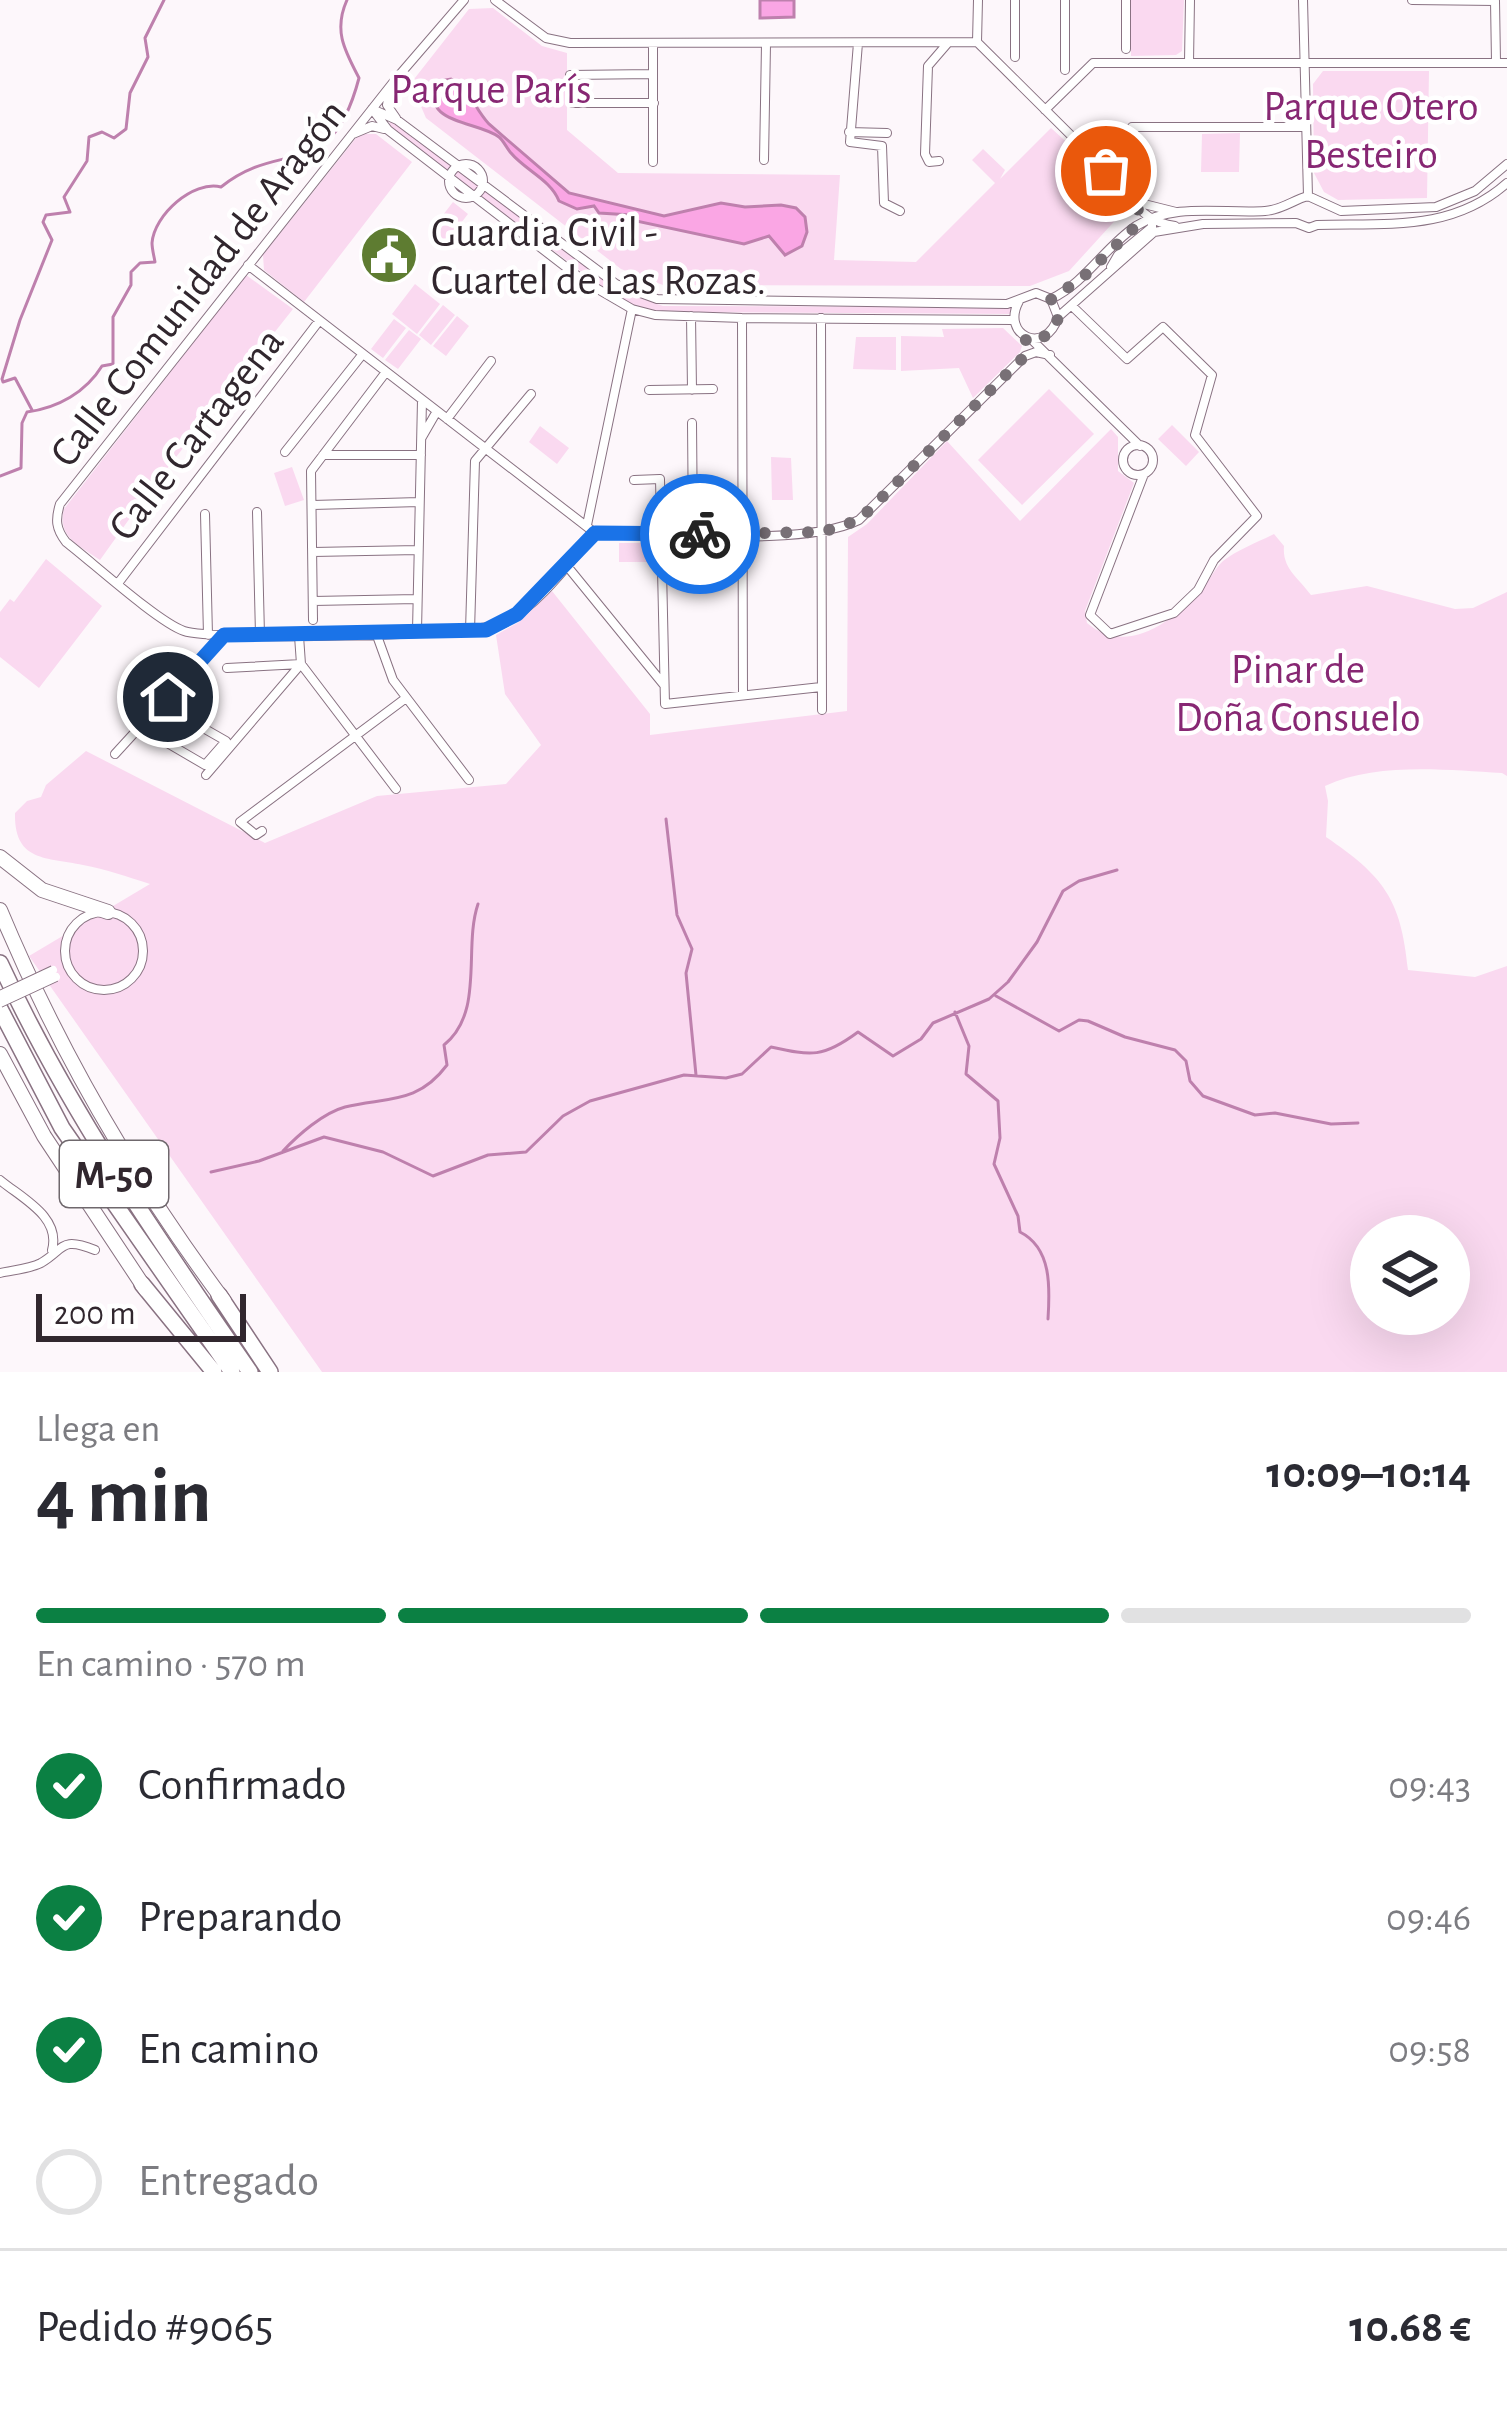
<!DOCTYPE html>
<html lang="es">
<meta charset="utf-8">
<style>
:root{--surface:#fff;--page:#f7f7f7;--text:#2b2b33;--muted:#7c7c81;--line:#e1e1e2;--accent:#0b8043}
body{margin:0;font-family:"Alegreya Sans",sans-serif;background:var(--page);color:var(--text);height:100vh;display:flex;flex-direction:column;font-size:45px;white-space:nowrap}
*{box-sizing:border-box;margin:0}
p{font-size:39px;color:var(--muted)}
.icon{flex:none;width:66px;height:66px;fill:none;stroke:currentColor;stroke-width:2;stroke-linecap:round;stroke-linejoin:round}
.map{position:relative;height:1372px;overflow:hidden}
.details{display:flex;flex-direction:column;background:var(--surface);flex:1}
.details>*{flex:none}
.buttons{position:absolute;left:1350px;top:1215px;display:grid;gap:24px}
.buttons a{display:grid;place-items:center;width:120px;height:120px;border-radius:50%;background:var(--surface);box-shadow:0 12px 48px #0002;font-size:60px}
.scale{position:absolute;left:36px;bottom:30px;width:210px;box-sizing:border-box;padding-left:12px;border:6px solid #31272e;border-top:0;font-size:33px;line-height:42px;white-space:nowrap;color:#31272e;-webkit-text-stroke:9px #fff;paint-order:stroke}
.pin{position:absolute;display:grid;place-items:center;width:102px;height:102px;color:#fff;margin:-51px;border:6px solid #fff;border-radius:50%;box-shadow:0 3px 12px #0007}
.courier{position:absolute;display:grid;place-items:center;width:120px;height:120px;margin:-60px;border:9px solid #1a73e8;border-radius:50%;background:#fff;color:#222;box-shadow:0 3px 15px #0007}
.summary em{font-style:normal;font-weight:700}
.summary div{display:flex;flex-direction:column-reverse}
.summary{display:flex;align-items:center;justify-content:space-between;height:204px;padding:0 36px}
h1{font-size:78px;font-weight:700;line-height:90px}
.bar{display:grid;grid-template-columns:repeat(4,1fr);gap:18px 12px;align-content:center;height:144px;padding:0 36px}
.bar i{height:15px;border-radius:9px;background:var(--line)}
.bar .selected{background:var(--accent)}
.bar p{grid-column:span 4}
.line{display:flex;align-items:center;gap:30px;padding:0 36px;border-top:3px solid var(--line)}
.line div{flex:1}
ol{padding:0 36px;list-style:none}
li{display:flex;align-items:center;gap:36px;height:132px}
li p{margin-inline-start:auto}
li .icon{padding:12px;border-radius:50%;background:var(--accent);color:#fff;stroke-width:4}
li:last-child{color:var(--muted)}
li i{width:66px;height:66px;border:6px solid var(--line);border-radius:50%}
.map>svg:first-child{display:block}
</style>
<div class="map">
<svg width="1507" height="1372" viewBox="0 0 1507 1372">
<rect width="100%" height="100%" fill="#fdf7fb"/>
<path fill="#fad9f0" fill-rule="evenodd" d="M1131,0H1184L1182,51L1176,55L1131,56Z
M493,8L542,46L567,53V130L618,173L840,175L834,260L916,262L995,183L972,160L983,149L1005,170L1000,179L1051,128L1115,186L1121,214L1069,271L1030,286L663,285L621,269L426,118L411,83L469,9Z
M1323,71H1429L1427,198L1338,200L1324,192L1314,173L1313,84Z
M392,120L615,289L663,306L1012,307V314L662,312L630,304L610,293L387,126Z
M1240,133L1239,172H1201L1202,134Z
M364,134H376L412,162L304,302L264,270L263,255L356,138Z
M453,202L468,214L444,245L429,233Z
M246,275L293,309L150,490L100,560C79,545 57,537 64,509Z
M415,284L440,304L417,334L392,314Z
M443,305L455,315L431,345L419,335Z
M457,316L469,326L446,356L433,346Z
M394,319L406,328L383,358L371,349Z
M1003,328L1022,346L1020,352L973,398L959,368L901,371V336L944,337L942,329Z
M409,330L421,339L398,369L385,360Z
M856,337H896V370L853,369Z
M1049,389L1094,434L1022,505L978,460Z
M1172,425L1199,452L1186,466L1158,439Z
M540,426L569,448L557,464L529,442Z
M1111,429L1118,437V471L1134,483L1085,611L1087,623C1126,656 1171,623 1200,591C1209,582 1214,569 1223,561C1237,550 1258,542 1274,534L1284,546C1282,569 1299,578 1311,595L1367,586L1455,609L1473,608L1507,592V776L1502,773C1446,770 1376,762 1325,786L1328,801L1326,837C1383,876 1401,898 1408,970L1475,977L1507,966V1372H322L29,956L150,884C128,877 106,869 83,865C46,857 14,862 15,813L27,801L41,797L46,785L86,751L265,843L377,796L506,784L541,745L505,694L496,635L519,622L552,591L650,714V735L847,711L848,537L867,524L947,441L1020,521ZM1371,1236H1449V1314H1371Z
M771,457L791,458L793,500H772Z
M292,467L304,500L285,506L274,473Z
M619,543H656L657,562H619Z
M46,559L102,606L39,688L0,657V612L10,599L14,602Z"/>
<path fill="#faa6e4" stroke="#be80ad" stroke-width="3" d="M760,0H794V17L760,18Z
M451,79C471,90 474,108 489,124L569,193L664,216L721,203L745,207L781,205L796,208L805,217L807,232L802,246L785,255L769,236L744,244L636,221L631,215L599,213L594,206L577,209L559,201C551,180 525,170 511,153C508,150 503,140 499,137C479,121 416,124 439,81Z"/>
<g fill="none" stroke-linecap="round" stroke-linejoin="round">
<path stroke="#be80ad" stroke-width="3" d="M32,410L15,378L3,382L2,379L20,320L52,240L43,222L46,215L70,212L64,197L87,161L89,137L102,132L114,138L126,129L130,93L148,57L145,38L164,0
M0,476L21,468L22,423L27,412C58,408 86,392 102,366L113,364V317L131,285V272L140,263L155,262C154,256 152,249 152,243C154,215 193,180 221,187C283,137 331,185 359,78C345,51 333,31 347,0
M666,819L677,915L692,949L686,973L696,1075
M996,996L1059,1031L1079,1020L1088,1021L1125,1037L1175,1050L1186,1061L1190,1081L1203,1096L1255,1115L1275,1113L1331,1124L1358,1123
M955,1012L969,1046L966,1074L998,1101L1000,1138L994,1164L1018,1216L1020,1232C1052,1248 1050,1288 1048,1319
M283,1151C298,1135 323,1113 345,1107C388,1097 418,1104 447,1065L444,1045C485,1012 463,948 478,904
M211,1172L259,1161L324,1137L383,1152L433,1176L488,1155L526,1152L563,1116L590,1101L684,1075L726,1078L742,1074L771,1047C812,1056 823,1058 858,1032L893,1056L921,1039L933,1023L989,999L1008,982L1037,942L1063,891L1079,881L1117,870"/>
<defs>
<path id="minor" d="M464,0L395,80L60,504C55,520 56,529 66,542C92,562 158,622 184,631C212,641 479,636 504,623C539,605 569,563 595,533C662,532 802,548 859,520L1025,356L1036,352L1050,355
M495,0L546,38L570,43L977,42
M978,0L977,42L1130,194L1144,204L1176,212
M1015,0V57
M1065,0V70
M1303,0L1308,196
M1412,0L1495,1L1496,62
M858,43L850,142L882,146L884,203L900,211
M653,44V162
M1126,49V0
M1189,62L1190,0
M570,75L653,74
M390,88L387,105L396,118
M572,103H654
M372,109L397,120L616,284L657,299L1007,304L1036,293L1051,299L1058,317
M372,109L388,130L584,281L632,309L655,315L742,318L1013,320
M1045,110L1093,63H1507
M1132,127H1305
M849,132L887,133
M353,134L372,126L384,129
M764,160L766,44
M939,161L929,162L925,154L928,66L947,44
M449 181a17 17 0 1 1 34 0a17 17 0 1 1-34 0Z
M1130,196C1141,214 1154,223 1175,226
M1308,196L1341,211L1436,207L1475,191L1507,164
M248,265L595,533
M1111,267L1118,255L1152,227V220
M1051,299C1086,282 1105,247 1136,226C1174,202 1224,214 1265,211C1282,210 1293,200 1308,196
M1019,301C1000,336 1046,356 1058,317L1154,232L1203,224L1296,223L1309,228L1317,225C1386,223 1452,232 1507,183
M1072,306L1127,359L1163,327L1212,375L1195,435L1257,516L1214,560L1198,590L1174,613L1110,634L1090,615L1144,474
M691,316L692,390
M742,318L743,695
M821,318L822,710
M1031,339L1140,446
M649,390L713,389
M447,419L491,361
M692,423L693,534
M422,437L437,411
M1123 460a15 15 0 1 1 30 0a15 15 0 1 1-30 0Z
M285,452L362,355
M323,455H421
M634,480L660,479L665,704L821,687
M313,505L419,502
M257,512L260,635
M205,514L208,635
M587,525L632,309
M313,552L418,550
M567,566L664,685
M119,582L319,321
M313,601L417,599
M313,620L311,471L386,372
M417,631L422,400
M470,631L475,461L531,394
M376,633L393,680L469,780
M227,668L301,664L396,789
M140,727L205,765L226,741L191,721
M115,754L223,636
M206,775L301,664L299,636
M262,831L256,835L240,822L406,698
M65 951a39 39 0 1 1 78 0a39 39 0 1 1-78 0Z
M0,1180C23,1199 61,1217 52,1250
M0,1273C13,1270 29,1269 41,1263C65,1249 60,1236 95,1250"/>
<path id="trunk" d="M0,857L42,890L108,912
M0,910C58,1049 134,1180 224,1301
M0,1054L44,1136L146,1290"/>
<path id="motorway" d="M0,963C68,1110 158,1239 250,1372
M0,1009L62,1128L232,1372
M142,1284L214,1372
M219,1295L270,1372"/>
</defs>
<use href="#minor" stroke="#897282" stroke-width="10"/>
<use href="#trunk" stroke="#897282" stroke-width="16"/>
<use href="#motorway" stroke="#897282" stroke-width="18"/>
<use href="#minor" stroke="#fff" stroke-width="8"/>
<use href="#trunk" stroke="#fff" stroke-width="14"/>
<use href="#motorway" stroke="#fff" stroke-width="15"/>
<defs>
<path id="minor-bridge" d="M0,995L53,970
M0,1003L56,977"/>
</defs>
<use href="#minor-bridge" stroke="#897282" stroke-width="10" stroke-linecap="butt"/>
<use href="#minor-bridge" stroke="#fff" stroke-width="8"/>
</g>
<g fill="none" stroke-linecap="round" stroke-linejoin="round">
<path stroke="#787076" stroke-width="12" stroke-dasharray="0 21.6" d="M700,534L822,532L859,520L1025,356L1026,337C1042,341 1055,334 1058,317L1051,299L1082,278L1136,226L1138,208L1106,171"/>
<path stroke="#1a73e8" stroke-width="15" d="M168,697L224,635L486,630L517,614L595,533L700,534"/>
</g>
<defs>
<symbol id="civic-disc" viewBox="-11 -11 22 22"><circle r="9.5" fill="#5e7c31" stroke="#fff"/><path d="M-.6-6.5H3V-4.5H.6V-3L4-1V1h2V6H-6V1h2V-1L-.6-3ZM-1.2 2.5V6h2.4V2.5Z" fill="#fff"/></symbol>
</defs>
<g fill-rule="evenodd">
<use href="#civic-disc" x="356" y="222" width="66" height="66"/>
</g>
<g text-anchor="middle" stroke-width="9" stroke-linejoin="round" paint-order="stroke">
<rect fill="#fff" stroke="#6f686d" stroke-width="3" x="60" y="1141" width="108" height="66" rx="9"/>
<g font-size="39" font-weight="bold" fill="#31272e">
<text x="114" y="1188">M-50</text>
</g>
<g font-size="42" fill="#872773" stroke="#fff">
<text x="491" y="103">Parque París</text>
<text x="1371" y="120">Parque Otero<tspan x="1371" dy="48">Besteiro</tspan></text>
<text x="1298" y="683">Pinar de<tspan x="1298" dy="48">Doña Consuelo</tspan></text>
</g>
<g font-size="42" fill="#31272e" stroke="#fff" text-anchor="start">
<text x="431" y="246">Guardia Civil -<tspan x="431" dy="48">Cuartel de Las Rozas.</tspan></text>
</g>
<g font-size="42" fill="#31272e" stroke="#fff">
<text transform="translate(197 282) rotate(-52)" y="15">Calle Comunidad de Aragón</text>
<text transform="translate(195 433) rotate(-52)" y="15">Calle Cartagena</text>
</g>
</g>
</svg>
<div class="buttons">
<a><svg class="icon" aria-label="layers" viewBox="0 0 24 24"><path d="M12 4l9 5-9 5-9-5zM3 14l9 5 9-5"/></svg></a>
</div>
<div class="scale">200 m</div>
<div class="pin" style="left:1106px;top:171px;background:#ea580c"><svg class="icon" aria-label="bag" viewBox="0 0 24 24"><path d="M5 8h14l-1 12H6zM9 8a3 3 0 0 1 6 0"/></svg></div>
<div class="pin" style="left:168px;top:697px;background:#1f2937"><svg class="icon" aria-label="home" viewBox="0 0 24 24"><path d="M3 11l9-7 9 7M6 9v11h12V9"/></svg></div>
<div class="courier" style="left:700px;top:534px"><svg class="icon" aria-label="bike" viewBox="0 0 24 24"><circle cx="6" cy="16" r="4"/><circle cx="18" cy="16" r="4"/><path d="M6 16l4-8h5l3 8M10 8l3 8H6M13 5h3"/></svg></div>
</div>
<section class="details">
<div class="summary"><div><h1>4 min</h1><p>Llega en</p></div><em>10:09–10:14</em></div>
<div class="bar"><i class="selected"></i><i class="selected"></i><i class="selected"></i><i></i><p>En camino · 570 m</p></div>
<ol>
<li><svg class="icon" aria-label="check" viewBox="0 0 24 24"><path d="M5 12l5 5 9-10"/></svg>Confirmado<p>09:43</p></li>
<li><svg class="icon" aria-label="check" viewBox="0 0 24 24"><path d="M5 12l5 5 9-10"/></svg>Preparando<p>09:46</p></li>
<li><svg class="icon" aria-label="check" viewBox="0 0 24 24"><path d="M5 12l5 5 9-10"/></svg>En camino<p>09:58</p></li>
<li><i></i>Entregado</li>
</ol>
<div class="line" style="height:156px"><div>Pedido #9065</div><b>10.68 €</b></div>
</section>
